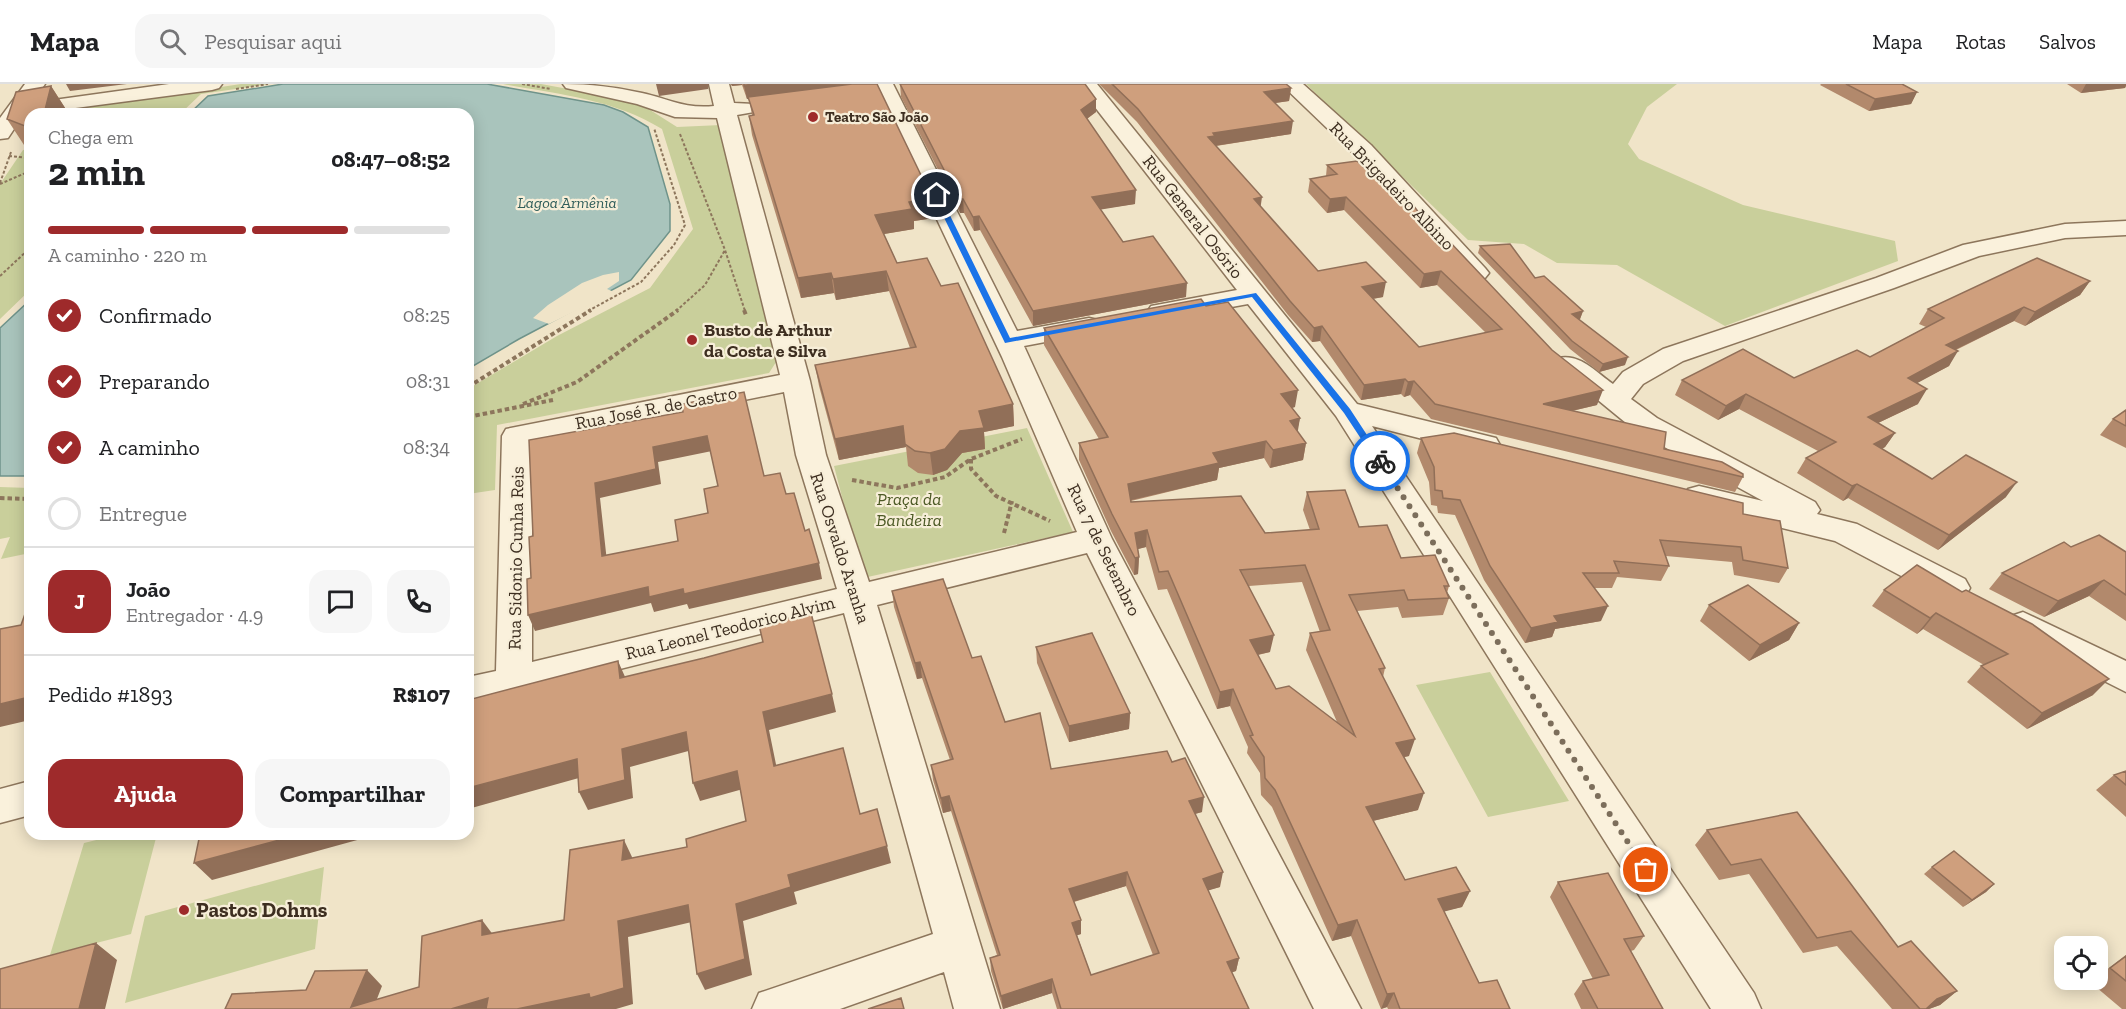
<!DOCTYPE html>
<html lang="pt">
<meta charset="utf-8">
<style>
:root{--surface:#fff;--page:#f6f6f6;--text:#202124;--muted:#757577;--line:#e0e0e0;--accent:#9e2a2b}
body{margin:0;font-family:"Zilla Slab",serif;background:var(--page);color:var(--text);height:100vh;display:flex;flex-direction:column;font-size:22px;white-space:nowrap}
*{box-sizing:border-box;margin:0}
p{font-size:20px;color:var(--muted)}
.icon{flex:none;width:33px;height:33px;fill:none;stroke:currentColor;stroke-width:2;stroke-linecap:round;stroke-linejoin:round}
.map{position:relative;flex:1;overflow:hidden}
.details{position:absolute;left:24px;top:24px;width:450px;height:732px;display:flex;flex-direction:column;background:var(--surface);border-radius:18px;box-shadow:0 3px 15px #0003}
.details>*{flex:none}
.buttons{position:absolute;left:2054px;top:852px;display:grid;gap:12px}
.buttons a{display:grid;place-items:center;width:54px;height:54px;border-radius:12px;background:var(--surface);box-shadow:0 3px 15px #0003;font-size:30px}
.pin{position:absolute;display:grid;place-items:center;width:51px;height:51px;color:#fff;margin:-26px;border:3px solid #fff;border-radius:50%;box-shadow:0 2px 6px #0007}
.courier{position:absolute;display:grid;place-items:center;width:60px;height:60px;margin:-30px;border:4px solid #1a73e8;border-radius:50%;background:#fff;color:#222;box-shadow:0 2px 8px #0007}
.summary em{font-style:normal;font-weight:700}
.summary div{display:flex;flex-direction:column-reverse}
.summary{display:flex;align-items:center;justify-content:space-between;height:102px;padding:0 24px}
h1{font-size:39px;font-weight:700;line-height:45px}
.bar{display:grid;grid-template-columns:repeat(4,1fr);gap:9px 6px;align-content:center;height:72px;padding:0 24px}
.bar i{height:8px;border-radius:4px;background:var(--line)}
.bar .current{background:var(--accent)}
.bar p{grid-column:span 4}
.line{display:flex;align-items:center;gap:15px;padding:0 24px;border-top:2px solid var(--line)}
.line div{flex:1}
.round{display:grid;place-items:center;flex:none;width:63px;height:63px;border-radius:18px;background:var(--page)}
ol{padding:0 24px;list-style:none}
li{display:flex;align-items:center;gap:18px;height:66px}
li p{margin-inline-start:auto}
li .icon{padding:6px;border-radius:50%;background:var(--accent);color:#fff;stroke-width:4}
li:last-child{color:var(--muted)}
li i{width:33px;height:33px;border:3px solid var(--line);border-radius:50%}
.primary-button{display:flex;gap:12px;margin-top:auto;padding:12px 24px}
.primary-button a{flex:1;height:69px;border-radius:18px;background:var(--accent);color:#fff;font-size:24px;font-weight:700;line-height:69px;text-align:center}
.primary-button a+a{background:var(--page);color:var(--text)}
header{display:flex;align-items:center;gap:36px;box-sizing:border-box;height:84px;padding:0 30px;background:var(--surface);border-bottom:2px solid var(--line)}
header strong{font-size:28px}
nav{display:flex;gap:33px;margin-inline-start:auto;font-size:21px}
.search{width:420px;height:54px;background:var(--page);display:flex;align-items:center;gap:15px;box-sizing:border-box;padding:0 21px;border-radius:18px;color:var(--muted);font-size:22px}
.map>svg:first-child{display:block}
</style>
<header>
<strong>Mapa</strong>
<div class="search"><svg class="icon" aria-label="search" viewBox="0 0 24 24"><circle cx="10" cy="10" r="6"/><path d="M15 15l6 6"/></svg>Pesquisar aqui</div>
<nav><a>Mapa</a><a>Rotas</a><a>Salvos</a></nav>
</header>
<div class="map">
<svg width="2126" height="925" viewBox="0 0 2126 925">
<rect width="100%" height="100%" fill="#f0e4c8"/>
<path fill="#c9cf9b" d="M241,0H269L201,10L180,30H72L74,25Z
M503,0H541L617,14L647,24L677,43L721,41L780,272L769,289L497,341L495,406L468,410V305L557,252L650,204L693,145L662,45C614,15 558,10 503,0Z
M1306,0H1677L1647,23L1628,60L1639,75L1743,121L1895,157L1898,177L1725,242L1617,181L1557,179L1524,160L1468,156Z
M30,65V206L0,235V100L23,66Z
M1027,344L1073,448L863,494L834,382Z
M0,403L30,404V469L1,475L10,453L0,455Z
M1490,588L1569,717L1488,733L1416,601Z
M121,750H157L131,850L50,871L84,759Z
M324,783L315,865L125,919L145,832Z"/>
<path fill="#a9c4bc" stroke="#6f938a" stroke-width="1.5" d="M283,0H487L604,21L623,28L648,43L670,120V147L631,196L519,255L468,285V30H189L208,12Z
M30,216V392H0V244Z"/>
<path fill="#f0e4c8" d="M619,188V197L607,205L614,208L549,240L533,234L548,221L582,199L603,191Z"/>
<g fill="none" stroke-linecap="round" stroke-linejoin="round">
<defs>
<path id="street" d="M25,0H45L32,19L169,0H222L219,4L212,6L30,30L22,33L8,54L0,55V34Z
M563,0C591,0 615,3 642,9C669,15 685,25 714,22L709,0H729L734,19L754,20L757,24L754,28L737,31L810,297L826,371L869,498L1077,448L1002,273L873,0H893L1017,247L1089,234L1098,236L1102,242L1098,248L1024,262L1112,455L1361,925H1314L1087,469L877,521L1000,925H954L944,888L840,925H752L759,909L933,850L844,529L468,623V593L496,587L502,352L506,345L780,291L717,34L675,33L637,20L566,4ZM784,308L796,371L837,505L532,578V359Z
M1077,0H1097L1357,320L1496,354L1500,361L1496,368L1485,371L1372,342L1754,909L1761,925H1711L1336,332L1248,220L1160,236L1151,234L1147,228L1151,222L1237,206Z
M1281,0H1303L1371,61L1485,184L1489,189L1485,194L1476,197L1467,194L1355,71Z
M2126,137V151L2065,154L1979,172L1894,204L1683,277L1643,300L1631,315L1657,334L1815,418L1820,426L1817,430L1857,440L1965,495L1970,504L1965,513L1953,517L1941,513L1835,457L1688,421L1683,413L1688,405L1699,402L1763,417L1637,348L1554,280L1558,274C1580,269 1596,288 1613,300L1623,288L1663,265L1876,194L1963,161L2065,140Z
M2023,528L2126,577V608L2011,550L2005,541L2011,532Z
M30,697V731L0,739V705Z"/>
</defs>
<use href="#street" stroke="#8d765c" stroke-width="3"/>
<path stroke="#8d765c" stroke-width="2" stroke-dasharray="3 2" stroke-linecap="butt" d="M522,0L551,5
M236,5L268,0
M680,50L725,166L745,227
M9,72L30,74
M0,99L11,68
M0,100L30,87
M0,192L30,164
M588,227L641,198L674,161L685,141L654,44
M676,227L705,201L725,166"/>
<path stroke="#8d765c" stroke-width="4" stroke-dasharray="4.5 3" stroke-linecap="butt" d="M744,226L746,231
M468,303L591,226
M523,320L577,298L678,226
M468,333L553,316
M971,375V385L996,412L1050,437
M468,395V410
M852,396L897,404L945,393L971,375L1022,355
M0,414L30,415
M1004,449L1012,417"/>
<use href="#street" fill="#faf1dc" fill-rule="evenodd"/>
</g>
<path fill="#b2896c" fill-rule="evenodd" d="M731,0H877L932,114L934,134L914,137V145L884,150L897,179L941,202L1013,320L1014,342L984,348L985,365L962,369L947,386L933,391L918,389L908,382L906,363L839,376L819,302L815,281L910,264L889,207L836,216L834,209L801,214L752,51L749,32L752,31L749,15H747L742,1L732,2Z
M900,0L1096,15V28L1087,35L1135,120L1100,125L1123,158L1186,213L1033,242L980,146L974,147L964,129H960L901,13Z
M1099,0H1286L1291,4L1289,17L1275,19L1291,50L1216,62L1260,122L1318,187L1383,213L1373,215L1419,263L1486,249L1437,201L1420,204L1344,126L1327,129L1308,108L1310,95L1326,92L1327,81L1440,158L1597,321L1572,327L1664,365L1743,393L1735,408L1431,335L1410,311L1404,313L1401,310L1361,316L1320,257L1312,258L1288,231L1137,38Z
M1821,0H1902L1917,8L1911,20L1869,27L1820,1Z
M2067,0H2126L2125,4L2081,9Z
M51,2L67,27V30H30V64L24,61L7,35L16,8Z
M1480,162L1535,194L1583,227L1580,235H1579L1625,281L1599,288L1570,265L1478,169Z
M2090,197L2080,211L2025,242L2014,237L1956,266L1949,282L1916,299L1918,320L1878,339L1895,349L1885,363L1882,365L1932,395L2006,413L1938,466L1848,414L1843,417L1797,389L1806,374L1818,367L1739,325L1718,336L1675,311L1682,296L1794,294L1870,273L1926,243L1919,240L1928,225Z
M1206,222L1295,323L1292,324L1300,334L1297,347L1306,359L1303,376L1270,384L1264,374L1219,384L1217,396L1131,417V418L1265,449L1310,446L1303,426L1307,408L1359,443L1401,474L1449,502L1447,509L1449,514L1443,531L1402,534L1398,523L1357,527L1385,584L1383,593L1409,672L1404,673L1418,726L1373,737L1405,796L1470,807L1462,823L1444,827L1479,899L1510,925H1388L1387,923L1381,925L1351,852L1332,857L1272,723L1261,711L1260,689L1247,669L1248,663L1230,622L1217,625L1167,505L1158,506L1146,463L1138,465L1139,473L1138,490L1134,491L1111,447L1079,376V359L1099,355L1044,261V244ZM1302,498L1320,548L1310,549L1306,566L1337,638L1276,605L1258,571L1270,568L1249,502Z
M2126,326V364L2100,351L2113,335Z
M1421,354L1743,430L1788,484L1779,499L1734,491L1732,478L1666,472L1669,482L1661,497L1617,493L1612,504H1594L1601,537L1555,545L1552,553L1525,559L1484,496L1455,431L1438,429L1437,422L1431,421L1429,398L1417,369Z
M2071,463L2126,468V537L2089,512L2044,533L1989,505L2002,489Z
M1917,481L2093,611L2027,645L1967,598L1981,582L1984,581L1923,545L1917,550L1872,522L1884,506Z
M892,507L972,574L1005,638L1051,685L1172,678L1202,728L1195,730L1220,803L1208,806L1239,874L1236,887L1232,888L1249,925H1057L1052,909L1003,925L991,887L990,874L997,871L951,727L943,729L933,696L931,681L950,676L922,594L917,595L894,523ZM1126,802L1153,871L1091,891L1077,851L1081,850L1074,818Z
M1709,521L1799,539L1789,556L1749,577L1700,537Z
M1036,563L1130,629L1129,645L1069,658L1037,579Z
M2126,687V733L2096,706L2114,691Z
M1797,728L1898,863L1957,907L1940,921L1929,925H1892L1837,862L1803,869L1749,790L1719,796L1695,761L1707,746Z
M1932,783L1994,800L1986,808L1963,823L1924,790Z
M1558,798L1644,852L1634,866L1631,867L1663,925H1581L1574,910L1583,897L1593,895L1550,813Z
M2126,871V925H2122L2090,898L2094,896H2097V893Z"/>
<path fill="#916f58" d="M66,0H127L70,7Z
M656,0H709L708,5L659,12Z
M731,0H742V1L732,2Z
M760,0H856L747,15L744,2Z
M2086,0H2126V2L2125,4L2081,9Z
M51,2L67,27V30H44Z
M1291,4L1289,17L1262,21L1264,8Z
M1917,8L1911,20L1869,27L1875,15Z
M1096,15V28L1081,39V26Z
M1293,37L1291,50L1214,62L1208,53L1213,49Z
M1136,106L1135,120L1092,127V113Z
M1262,113L1260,127L1254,115Z
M1346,113L1344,126L1327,129L1330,115Z
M932,114L934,134L914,137V145L878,151L875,131L909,118Z
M959,115H963L964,129H960Z
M979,132L980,146L974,147L973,133Z
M886,187L889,207L836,216L833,195Z
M1441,187L1437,201L1420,204L1424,190Z
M831,189L834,209L801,214L798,194Z
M2090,197L2080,211L2025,242L2035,228Z
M1386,198L1383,213L1359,217L1362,203Z
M1187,199L1186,213L1033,242V227Z
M2024,223L2014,237L1936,275L1946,261Z
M1583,227L1580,235L1569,238L1572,230Z
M1322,242L1320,257L1312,258L1314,244Z
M1958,267L1949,282L1899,309L1908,294Z
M1628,273L1625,281L1599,288L1603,280Z
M1405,295L1401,310L1361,316L1364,301Z
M1414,297L1410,311L1404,313L1408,298Z
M1927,305L1918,320L1859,348L1868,333Z
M1298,306L1295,323L1278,327L1281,310Z
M1603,306L1597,321L1537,335L1543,320Z
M1746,310L1739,325L1718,336L1726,322Z
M1013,320L1014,342L984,348L985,365L962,369L947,386L933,391L930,369L979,327Z
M1300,334L1297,352L1290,337Z
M903,342L906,363L839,376L835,355Z
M1895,349L1885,363L1864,375L1874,360Z
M707,352L712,367L658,378L661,400L600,414L608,487L602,472L595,399L653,363Z
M1266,357L1264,374L1219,384L1217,396L1127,417L1128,400L1213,369Z
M1306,359L1303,376L1270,384L1273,366Z
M2017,398L2006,413L1938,466L1949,451Z
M1857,400L1848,414L1843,417L1852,402Z
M1147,446L1146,463L1134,466L1135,449Z
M1139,473L1138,490L1134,491L1135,474Z
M819,479L822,495L689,525L687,520L654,528L651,519L535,547L528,531L648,503L683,505Z
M2104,496L2089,512L2044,533L2058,517Z
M1608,522L1601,537L1555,545L1552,553L1525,559L1531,544L1554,532Z
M1936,529L1923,545L1917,550L1930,534Z
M1799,539L1789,556L1749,577L1760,561Z
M1274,551L1270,568L1247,573L1250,556Z
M618,577L626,595L620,594Z
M920,578L922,594L917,595L915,579Z
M2109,595L2093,611L2027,645L2042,629Z
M1233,605L1230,622L1217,625L1220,608Z
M832,610L836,628L769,646L780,700L774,682L763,628Z
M25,614L30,618V636L0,643V620Z
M1130,629L1129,645L1069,658V642Z
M686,648L692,666L630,683L633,714L588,726L579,708L622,665Z
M1415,655L1409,672L1390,676L1396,659Z
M577,675L586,692L468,725V704Z
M737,687L743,705L700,717L693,699Z
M1424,709L1418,726L1360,740L1366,723Z
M949,712L951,727L943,729L941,714Z
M1204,713L1202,728L1187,732L1189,717Z
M302,750H379L212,796L194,779Z
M624,756L632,773L631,793L622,776Z
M887,762L891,779L794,808L797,820L743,837L752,891L705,906L697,890L736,820L788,791Z
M1127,788L1126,802L1069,819V805Z
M1223,788L1220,803L1200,809L1203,795Z
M1994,800L1986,808L1963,823L1972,816Z
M1470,807L1462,823L1431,831L1438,815Z
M688,821L696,837L628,853L633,920L616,925H517L618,837Z
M482,836L494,852L482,851Z
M1081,836V850L1072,853V839Z
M1357,836L1351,852L1332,857L1338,841Z
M96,859L117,876L105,925H79Z
M1239,874L1236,887L1224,891L1227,878Z
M367,886L382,902L373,925L351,923Z
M1052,895V909L1003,925L1001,912Z
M1957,907L1940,921L1929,925H1925L1937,915Z
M1394,909L1387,923L1381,925L1387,910Z
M488,914L497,925H451Z"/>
<path fill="#cf9f7d" stroke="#916f58" stroke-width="1.5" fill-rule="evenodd" d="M744,0H760L744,2Z
M852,0H877L932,114L909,118L912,125L875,131L897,179L927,174L941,202L958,199L1013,320L979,327L984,344L960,347L945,365L930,369L915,367L905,360L903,342L835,355L815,281L916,263L886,187L833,195L831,189L798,194L749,32L754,31L748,13Z
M900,0H1085L1096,15L1081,26L1136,106L1092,113L1123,158L1153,152L1187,199L1033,227L979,132L973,133L963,115H959Z
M1112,0H1286L1291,4L1264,8L1293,37L1213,49L1215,52L1208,53L1262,113L1254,115L1318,187L1366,178L1386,198L1362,203L1419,263L1502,245L1441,187L1424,190L1346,113L1330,115L1310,95L1337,90L1327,81L1357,77L1401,118H1411L1440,158L1449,157L1552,266L1603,306L1543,320L1666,348L1664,365L1722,378L1743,390V393L1435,320L1414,297L1408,298L1405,295L1364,301L1322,242L1314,244L1290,217L1138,25Z
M1846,0H1902L1917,8L1875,15Z
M51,2L44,30H30V44L7,35L16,8Z
M1510,160L1535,194L1544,192L1583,227L1572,230L1628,273L1603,280L1572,257L1480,162Z
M2037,174L2090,197L2035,228L2024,223L1946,261L1958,267L1908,294L1927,305L1868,333L1895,349L1874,360L1932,395L1966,371L2017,398L1949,451L1857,400L1852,402L1806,374L1836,358L1746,310L1726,322L1682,296L1743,265L1794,294L1857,266L1870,273L1944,234L1928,225Z
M1201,215L1206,222L1228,218L1298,306L1281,310L1300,334L1290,337L1306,359L1273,366L1266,357L1213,369L1219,379L1128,400L1131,418L1241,412L1265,449L1319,445L1307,408L1345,406L1359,443L1387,441L1401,474L1435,471L1449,502H1444L1449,514L1408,516L1404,506L1349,511L1385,584L1379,585L1415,655L1396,659L1424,709L1366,723L1405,796L1456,783L1470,807L1438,815L1479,899L1497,896L1510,925H1400L1394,909L1387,910L1357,836L1338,841L1275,706L1265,694L1264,673L1250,652L1253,651L1233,605L1220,608L1168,487L1159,488L1147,446L1135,449L1139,473L1135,474L1112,430L1079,359L1108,353L1044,244ZM1305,481L1330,546L1310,549L1355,652L1289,602L1276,605L1250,556L1274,551L1240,486Z
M744,308L764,392L780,389L786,410L794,409L805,447L809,445L819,479L684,510L683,505L649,513L648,503L528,531L527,495L531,494L529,453L533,452L529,356L683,328L682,320ZM707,352L718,402L704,405L708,429L675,436L678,457L602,472L595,399L656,385L653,363Z
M2126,326V342L2113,335Z
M1454,349L1743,419V430L1780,437L1788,484L1743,476L1741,463L1660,456L1669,482L1614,477L1619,489H1583L1608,522L1554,532L1558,538L1531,544L1490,482L1460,416L1443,414L1442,407L1435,406L1434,383L1421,354Z
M2099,451L2126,468V511L2104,496L2058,517L2002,489L2064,458L2071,463Z
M1917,481L1962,508L1966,506L2032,540L2109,595L2042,629L1981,582L2008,570L1936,529L1930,534L1884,506Z
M943,495L972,574L981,572L1005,638L1040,629L1051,685L1167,667L1172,678L1185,674L1204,713L1189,717L1223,788L1203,795L1239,874L1227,878L1249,925H1061L1052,895L1001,912L990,874L1000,871L949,712L941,714L931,681L953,675L920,578L915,579L892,507ZM1127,788L1159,869L1091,891L1072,839L1081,836L1069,805Z
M1748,501L1799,539L1760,561L1709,521Z
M30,516V619L23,621L25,614L0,620V545L21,541Z
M811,529L832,610L763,628L774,682L843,664L860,730L877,725L887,762L788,791L791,803L736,820L745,875L697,890L688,821L618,837L624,904L590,914L589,910L517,925H486L488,914L451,925H225L232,910L306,906L315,887L367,886L351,923L419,903L422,852L482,836V851L564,836L570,766L624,756L622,776L687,763L686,755L746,737L737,687L693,699L686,648L622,665L625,696L579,708L577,675L468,704V616L618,577L620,594L704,574L763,558L759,541Z
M1092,549L1130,629L1069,642L1036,563Z
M2126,687V701L2114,691Z
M1797,728L1898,863L1911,857L1957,907L1937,915L1926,925H1920L1851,847L1817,854L1761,775L1731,781L1707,746Z
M200,750H302L194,779Z
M1954,767L1994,800L1972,816L1932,783Z
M1608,789L1644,852L1624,855L1663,925H1598L1583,897L1609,891L1558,798Z
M96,859L79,925H0V885Z
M2126,872V897L2110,884Z
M901,914L904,925H868Z"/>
<path fill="#1a73e8" d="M937,109L940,111L1010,254L1256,209L1350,325L1384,377L1377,379L1344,329L1252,213L1005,259L933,111Z"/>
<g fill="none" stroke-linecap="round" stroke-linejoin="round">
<path stroke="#7c6e5b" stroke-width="6" stroke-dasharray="0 10.8" d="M1380,377L1646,786"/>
</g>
<g fill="#9e2a2b" stroke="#f7eed8" stroke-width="2">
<circle cx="813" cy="33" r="6"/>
<circle cx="692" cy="256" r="6"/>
<circle cx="184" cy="826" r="6"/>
</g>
<g text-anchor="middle" stroke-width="4.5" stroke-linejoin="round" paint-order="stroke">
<g font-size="15" font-weight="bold" fill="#3d2e20" stroke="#f7eed8" text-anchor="start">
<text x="825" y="38">Teatro São João</text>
</g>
<g font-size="16" font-style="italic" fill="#2f5d5a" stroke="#f7eed8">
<text x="567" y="124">Lagoa Armênia</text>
</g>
<g font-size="18" fill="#3d2e20" stroke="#f7eed8">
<text transform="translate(1392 102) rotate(46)" y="6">Rua Brigadeiro Albino</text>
<text transform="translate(1193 133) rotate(52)" y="6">Rua General Osório</text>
<text transform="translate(656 324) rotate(-11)" y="6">Rua José R. de Castro</text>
<text transform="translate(840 464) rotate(72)" y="6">Rua Osvaldo Aranha</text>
<text transform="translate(1104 466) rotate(64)" y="6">Rua 7 de Setembro</text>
<text transform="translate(516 474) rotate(-89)" y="6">Rua Sidonio Cunha Reis</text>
<text transform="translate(730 544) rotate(-14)" y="6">Rua Leonel Teodorico Alvim</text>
</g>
<g font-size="18" font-weight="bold" fill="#3d2e20" stroke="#f7eed8" text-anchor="start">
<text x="704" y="252">Busto de Arthur<tspan x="704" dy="21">da Costa e Silva</tspan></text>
</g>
<g font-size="18" font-style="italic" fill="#4d5a26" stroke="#f7eed8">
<text x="909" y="421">Praça da<tspan x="909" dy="21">Bandeira</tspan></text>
</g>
<g font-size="21" font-weight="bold" fill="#3d2e20" stroke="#f7eed8" text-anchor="start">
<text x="196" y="833">Pastos Dohms</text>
</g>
</g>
</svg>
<div class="buttons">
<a><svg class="icon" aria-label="locate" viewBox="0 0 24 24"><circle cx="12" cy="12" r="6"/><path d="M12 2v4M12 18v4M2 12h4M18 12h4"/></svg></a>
</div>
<div class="pin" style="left:1646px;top:786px;background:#ea580c"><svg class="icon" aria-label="bag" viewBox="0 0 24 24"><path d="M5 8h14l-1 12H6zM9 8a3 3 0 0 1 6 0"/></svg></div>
<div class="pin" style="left:937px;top:111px;background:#1f2937"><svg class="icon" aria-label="home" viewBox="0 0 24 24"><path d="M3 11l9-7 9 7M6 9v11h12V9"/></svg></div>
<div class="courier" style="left:1380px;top:377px"><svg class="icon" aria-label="bike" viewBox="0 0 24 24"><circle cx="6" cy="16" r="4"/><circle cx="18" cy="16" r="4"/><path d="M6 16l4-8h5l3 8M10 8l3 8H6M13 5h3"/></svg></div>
<section class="details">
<div class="summary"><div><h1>2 min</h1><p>Chega em</p></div><em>08:47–08:52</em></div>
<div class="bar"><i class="current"></i><i class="current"></i><i class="current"></i><i></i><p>A caminho · 220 m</p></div>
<ol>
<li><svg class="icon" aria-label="check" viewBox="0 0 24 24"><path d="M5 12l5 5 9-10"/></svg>Confirmado<p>08:25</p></li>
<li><svg class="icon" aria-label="check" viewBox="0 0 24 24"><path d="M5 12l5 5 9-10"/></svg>Preparando<p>08:31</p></li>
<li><svg class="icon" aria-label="check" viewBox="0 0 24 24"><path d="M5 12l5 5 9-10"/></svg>A caminho<p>08:34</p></li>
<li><i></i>Entregue</li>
</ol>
<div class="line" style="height:108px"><b class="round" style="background:var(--accent);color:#fff">J</b><div><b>João</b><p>Entregador · 4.9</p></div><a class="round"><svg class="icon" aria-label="chat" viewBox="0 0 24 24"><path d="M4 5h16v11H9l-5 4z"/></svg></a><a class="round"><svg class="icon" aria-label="phone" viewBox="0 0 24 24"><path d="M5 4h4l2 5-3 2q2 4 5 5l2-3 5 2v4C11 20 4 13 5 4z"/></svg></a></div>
<div class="line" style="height:78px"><div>Pedido #1893</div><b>R$107</b></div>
<div class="primary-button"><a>Ajuda</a><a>Compartilhar</a></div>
</section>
</div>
